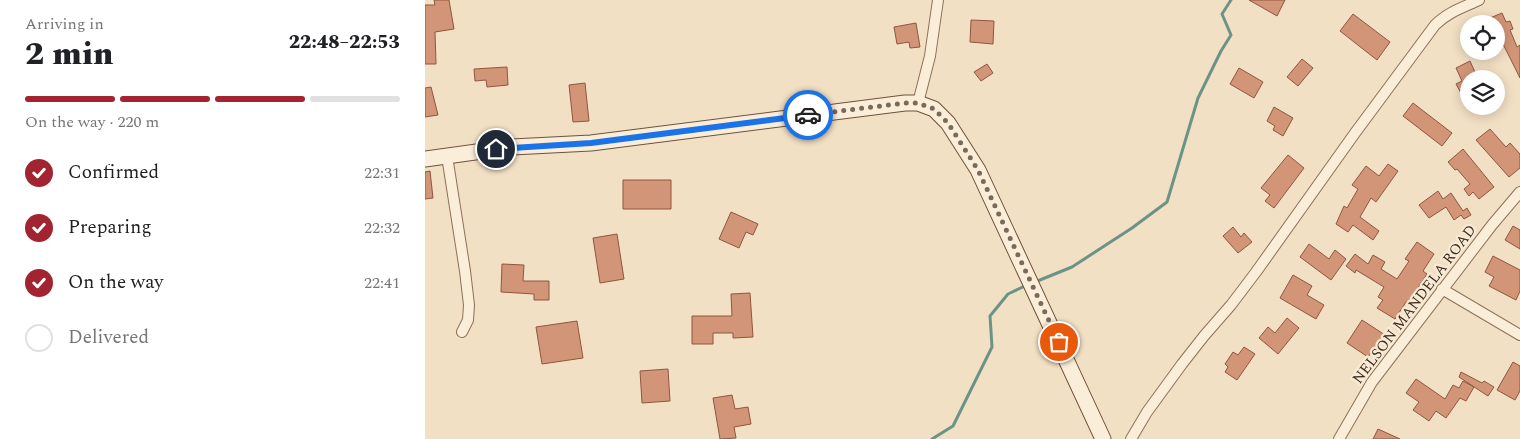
<!DOCTYPE html>
<meta charset="utf-8">
<style>
:root{--surface:#fff;--page:#f6f6f6;--text:#202124;--muted:#757577;--line:#e0e0e0;--accent:#a22431}
body{margin:0;font-family:Spectral,serif;background:var(--page);color:var(--text);height:100vh;display:flex;flex-direction:column;font-size:19px;white-space:nowrap}
*{box-sizing:border-box;margin:0}
p{font-size:16px;color:var(--muted)}
.icon{flex:none;width:28px;height:28px;fill:none;stroke:currentColor;stroke-width:2;stroke-linecap:round;stroke-linejoin:round}
.map{position:relative;flex:1;overflow:hidden}
.panel{display:flex;flex-direction:column;background:var(--surface);width:425px}
.panel>*{flex:none}
.controls{position:absolute;left:1035px;top:15px;display:grid;gap:10px}
.controls a{display:grid;place-items:center;width:45px;height:45px;border-radius:50%;background:var(--surface);box-shadow:0 2px 12px #0003;font-size:25px}
.pin{position:absolute;display:grid;place-items:center;width:42px;height:42px;color:#fff;margin:-21px;border:2px solid #fff;border-radius:50%;box-shadow:0 1px 5px #0007}
.courier{position:absolute;display:grid;place-items:center;width:50px;height:50px;margin:-25px;border:4px solid #1a73e8;border-radius:50%;background:#fff;color:#222;box-shadow:0 1px 6px #0007}
.overview em{font-style:normal;font-weight:800}
.overview div{display:flex;flex-direction:column-reverse}
.overview{display:flex;align-items:center;justify-content:space-between;height:85px;padding:0 25px}
h1{font-size:32px;font-weight:800;line-height:38px}
.bar{display:grid;grid-template-columns:repeat(4,1fr);gap:8px 5px;align-content:center;height:60px;padding:0 25px}
.bar i{height:6px;border-radius:4px;background:var(--line)}
.bar .active{background:var(--accent)}
.bar p{grid-column:span 4}
ol{padding:0 25px;list-style:none}
li{display:flex;align-items:center;gap:15px;height:55px}
li p{margin-inline-start:auto}
li .icon{padding:5px;border-radius:50%;background:var(--accent);color:#fff;stroke-width:4}
li:last-child{color:var(--muted)}
li i{width:28px;height:28px;border:2px solid var(--line);border-radius:50%}
main{display:flex;flex:1;min-height:0}
.map>svg:first-child{display:block}
</style>
<main>
<section class="panel">
<div class="overview"><div><h1>2 min</h1><p>Arriving in</p></div><em>22:48–22:53</em></div>
<div class="bar"><i class="active"></i><i class="active"></i><i class="active"></i><i></i><p>On the way · 220 m</p></div>
<ol>
<li><svg class="icon" aria-label="check" viewBox="0 0 24 24"><path d="M5 12l5 5 9-10"/></svg>Confirmed<p>22:31</p></li>
<li><svg class="icon" aria-label="check" viewBox="0 0 24 24"><path d="M5 12l5 5 9-10"/></svg>Preparing<p>22:32</p></li>
<li><svg class="icon" aria-label="check" viewBox="0 0 24 24"><path d="M5 12l5 5 9-10"/></svg>On the way<p>22:41</p></li>
<li><i></i>Delivered</li>
</ol>
</section>
<div class="map">
<svg width="1095" height="439" viewBox="0 0 1095 439">
<rect width="100%" height="100%" fill="#f2e0c4"/>
<g fill="none" stroke-linecap="round" stroke-linejoin="round">
<path stroke="#6c9486" stroke-width="3" d="M610,282L647,267L707,228L742,202L773,98L796,51L806,35L797,14L806,0
M507,439L528,426L567,347L565,316L583,294L602,285"/>
</g>
<path fill="#d39577" stroke="#8f563d" d="M9,0H24L29,29L10,32L11,64H0V5H10Z
M824,0H860L852,16Z
M1077,13L1081,22L1085,21L1088,29L1085,30L1092,47L1095,45V78L1078,44L1077,45L1071,32V24H1068L1065,18Z
M928,14L965,42L952,60L915,31Z
M546,20L569,21L568,44L545,42Z
M491,23L495,47L485,48L484,42L472,44L469,27Z
M877,59L888,68L873,86L862,77Z
M1045,61L1053,79H1044V95L1041,90L1036,93L1031,84L1037,81L1031,68Z
M562,64L568,73L556,81L549,72Z
M82,67L83,85L62,87L61,80L50,81L49,69Z
M814,68L838,82L829,98L805,84Z
M160,83L164,121L148,122L144,85Z
M6,87L13,115L0,117V88Z
M988,103L1027,133L1017,146L978,116Z
M849,107L868,118L858,136L848,130L850,126L842,121Z
M1065,129L1081,147L1085,143L1095,154V168L1084,177L1051,140Z
M1038,149L1069,187L1054,199L1048,192L1044,196L1039,189L1045,184L1032,169L1030,170L1023,162Z
M863,155L879,168L849,208L840,201L845,195L836,188Z
M963,164L973,171L951,202L946,198L935,217L954,231L948,240L928,225L923,232L911,224L919,206L922,208L933,189L927,185L941,166L954,176Z
M5,171L8,198L0,199V172Z
M198,180H246V209H198Z
M1013,191L1018,199L1026,193L1038,211L1042,208L1046,215L1039,219L1036,215L1029,220L1021,207L1004,218L994,205Z
M306,212L333,224L328,235L321,232L314,248L294,239Z
M1088,226L1095,230V249L1080,240Z
M808,227L816,237L819,233L827,242L813,253L798,236Z
M192,234L199,279L175,283L168,238Z
M992,242L1009,254L998,271L1002,274L983,303L981,302L970,319L952,308L958,300L953,297L959,287L931,270L930,273L921,266L930,254L943,264L948,255L960,262L956,269L972,279L984,261L980,259Z
M884,244L904,259L910,250L921,259L906,280L875,257Z
M1068,256L1095,270V291L1091,300L1064,286L1069,277L1060,272Z
M77,264L99,265L98,281H124V300H109V294L76,292Z
M868,275L887,286L882,295L899,305L891,319L855,298Z
M325,293L328,337L308,338V333H288V344H267V316H307L306,294Z
M862,318L874,328L853,354L834,338L843,327L850,333Z
M937,320L960,335L943,357L922,343Z
M152,321L158,358L117,364L111,327Z
M819,347L830,354L812,380L800,372L803,367L800,364L808,352L813,355Z
M1088,362L1095,366V391L1090,400L1072,390Z
M243,369L245,401L217,403L215,371Z
M1036,372L1057,383L1059,381L1069,387L1063,396L1034,377Z
M991,379L1020,399L1028,385L1034,388L1038,381L1049,387L1041,401L1035,398L1021,418L1011,411L1004,421L988,410L994,402L981,393Z
M307,395L310,409L323,407L326,424L309,427L311,438L295,439L288,398Z
M953,429L975,439H948Z"/>
<g fill="none" stroke-linecap="round" stroke-linejoin="round">
<defs>
<path id="street" d="M493,103L505,56L513,0
M22,156L40,271L44,305L43,320L37,332
M1017,289L1095,335
M706,439L722,412L757,364L779,336L806,305L831,272L930,133L1010,25C1023,12 1039,7 1054,0
M914,439L947,382L1067,225L1095,192"/>
<path id="secondary" d="M0,159L87,147L166,143L480,103H493L509,109L523,123L553,170L678,439"/>
</defs>
<use href="#street" stroke="#8e7059" stroke-width="12"/>
<use href="#secondary" stroke="#70513c" stroke-width="17"/>
<use href="#street" stroke="#fbeed9" stroke-width="10"/>
<use href="#secondary" stroke="#fbeed9" stroke-width="15"/>
</g>
<g fill="none" stroke-linecap="round" stroke-linejoin="round">
<path stroke="#7c6a58" stroke-width="5" stroke-dasharray="0 9" d="M383,115L480,103H493L509,109L523,123L553,170L634,342"/>
<path stroke="#1a73e8" stroke-width="6" d="M71,149L166,143L383,115"/>
</g>
<g text-anchor="middle" stroke-width="4.5" stroke-linejoin="round" paint-order="stroke">
<g font-size="15" fill="#3d2a1e" stroke="#f8ebd5">
<text transform="translate(989 304) rotate(-53)" y="5">NELSON MANDELA ROAD</text>
</g>
</g>
</svg>
<div class="controls">
<a><svg class="icon" aria-label="locate" viewBox="0 0 24 24"><circle cx="12" cy="12" r="6"/><path d="M12 2v4M12 18v4M2 12h4M18 12h4"/></svg></a>
<a><svg class="icon" aria-label="layers" viewBox="0 0 24 24"><path d="M12 4l9 5-9 5-9-5zM3 14l9 5 9-5"/></svg></a>
</div>
<div class="pin" style="left:634px;top:342px;background:#ea580c"><svg class="icon" aria-label="bag" viewBox="0 0 24 24"><path d="M5 8h14l-1 12H6zM9 8a3 3 0 0 1 6 0"/></svg></div>
<div class="pin" style="left:71px;top:149px;background:#1f2937"><svg class="icon" aria-label="home" viewBox="0 0 24 24"><path d="M3 11l9-7 9 7M6 9v11h12V9"/></svg></div>
<div class="courier" style="left:383px;top:115px"><svg class="icon" aria-label="car" viewBox="0 0 24 24"><path d="M5 17H2v-5l4-1 3-4h7l3 4 3 1v5h-3M9 17h6M6 11h13"/><circle cx="7" cy="17" r="2"/><circle cx="17" cy="17" r="2"/></svg></div>
</div>
</main>
